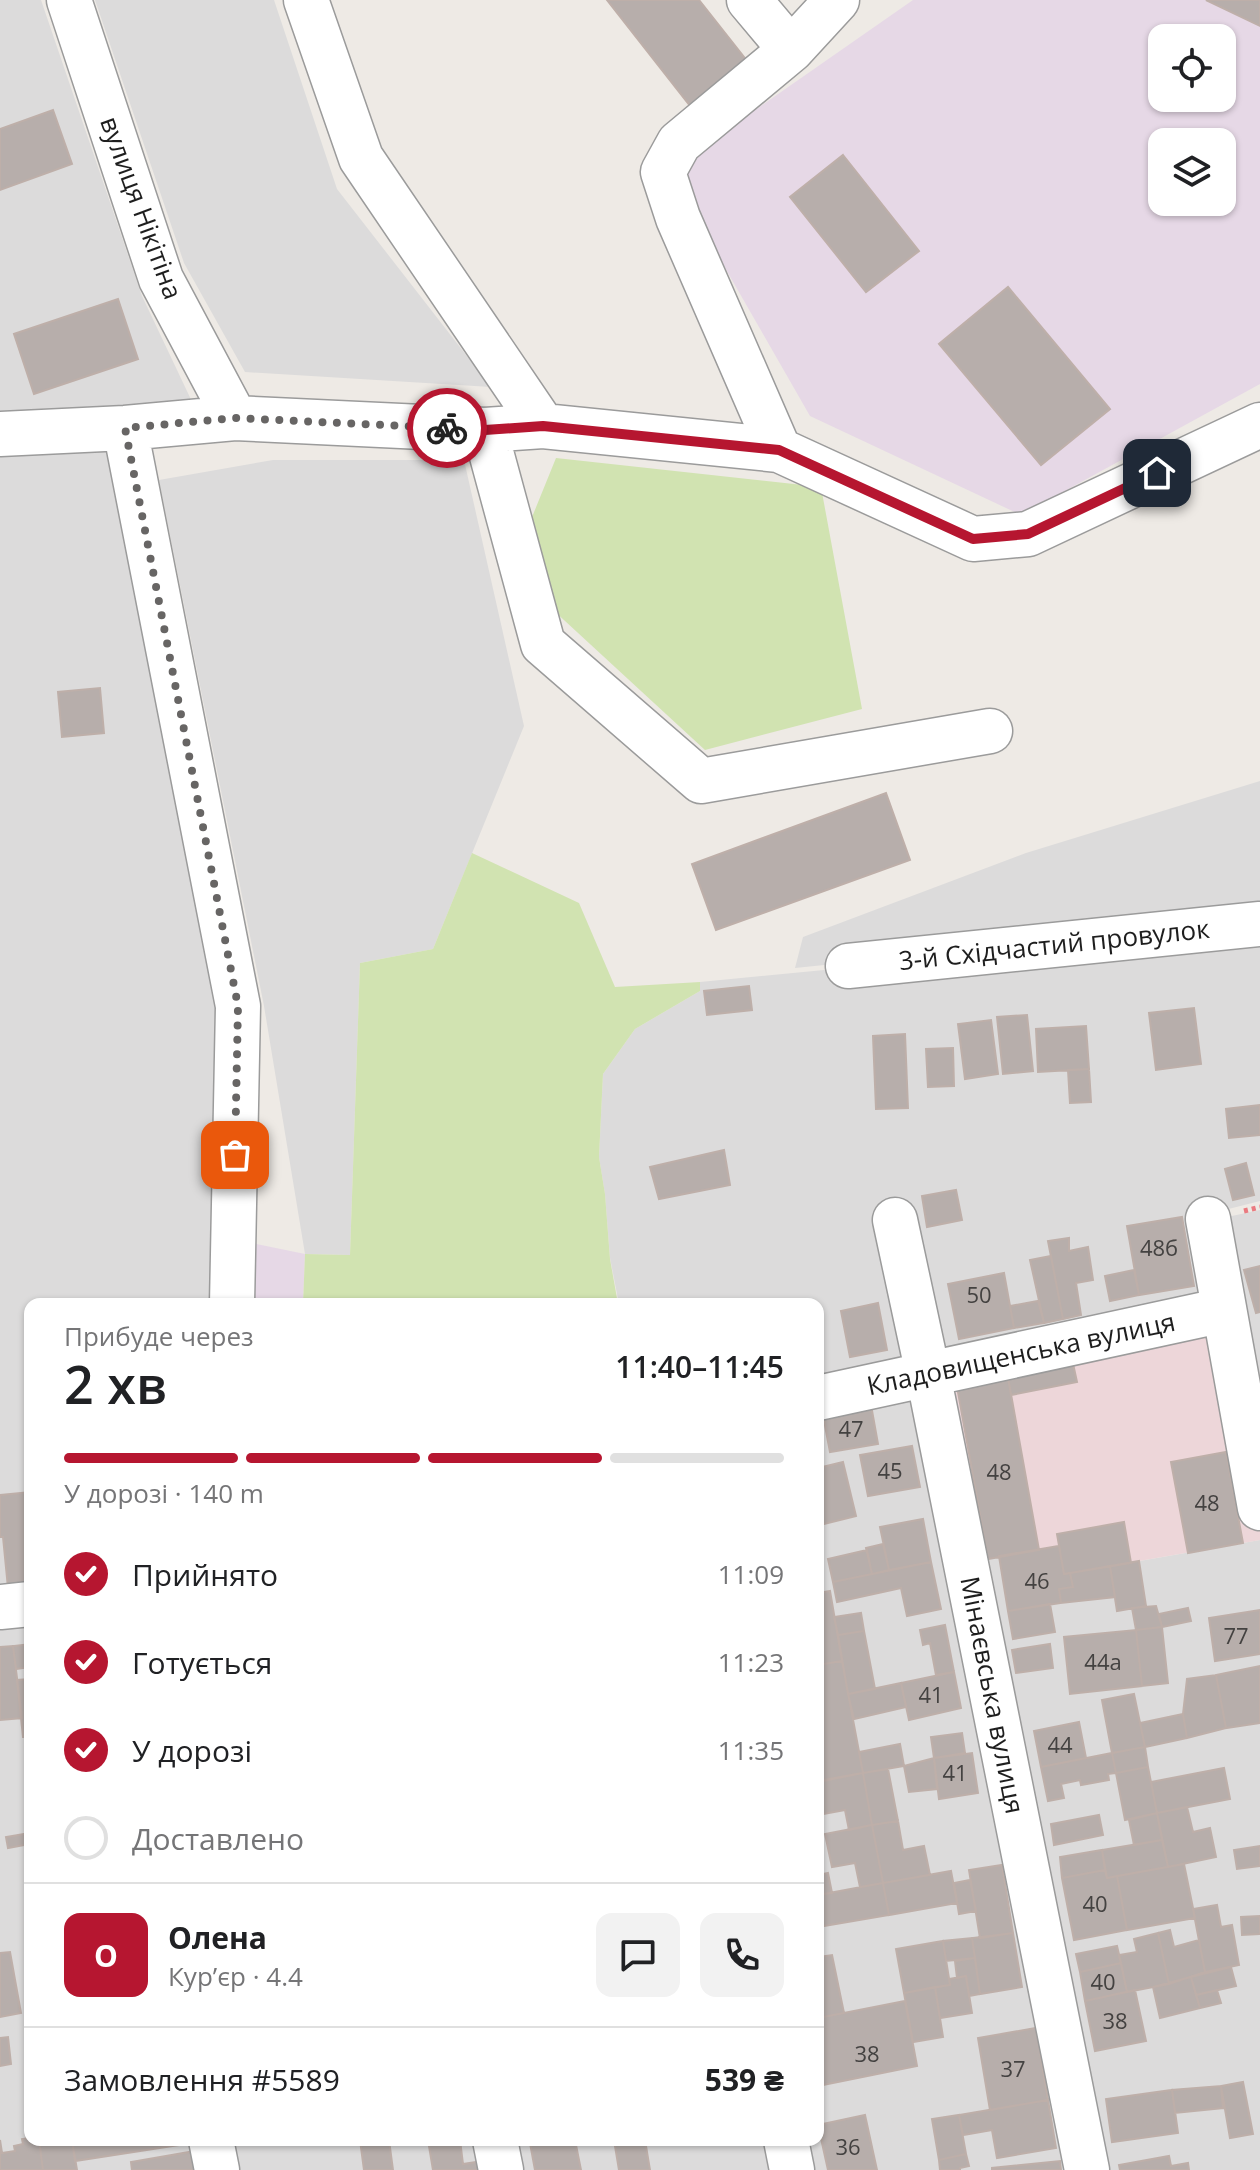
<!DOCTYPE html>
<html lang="uk">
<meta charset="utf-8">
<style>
:root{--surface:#fff;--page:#f2f2f2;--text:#202124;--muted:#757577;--line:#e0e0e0;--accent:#b61630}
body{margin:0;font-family:"Open Sans",sans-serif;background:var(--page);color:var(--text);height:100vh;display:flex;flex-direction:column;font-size:30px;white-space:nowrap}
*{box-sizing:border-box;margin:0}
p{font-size:26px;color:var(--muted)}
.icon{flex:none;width:44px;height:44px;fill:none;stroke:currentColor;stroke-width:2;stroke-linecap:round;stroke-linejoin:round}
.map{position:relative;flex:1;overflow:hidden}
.panel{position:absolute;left:24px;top:1298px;width:800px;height:848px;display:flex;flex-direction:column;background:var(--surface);border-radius:16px;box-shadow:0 2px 6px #0004}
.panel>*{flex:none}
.controls{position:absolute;left:1148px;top:24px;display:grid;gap:16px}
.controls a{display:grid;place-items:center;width:88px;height:88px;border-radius:16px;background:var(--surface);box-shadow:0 2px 6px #0004;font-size:40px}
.pin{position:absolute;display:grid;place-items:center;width:68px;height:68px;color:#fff;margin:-34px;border-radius:16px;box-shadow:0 4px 12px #0006}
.courier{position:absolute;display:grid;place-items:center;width:80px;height:80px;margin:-40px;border:6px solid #b61630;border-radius:50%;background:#fff;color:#222;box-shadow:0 2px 10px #0007}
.headline em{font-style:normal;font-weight:600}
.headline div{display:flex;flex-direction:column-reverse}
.headline{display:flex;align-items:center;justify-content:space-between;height:136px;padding:0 40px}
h1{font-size:52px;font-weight:600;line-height:60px}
.bar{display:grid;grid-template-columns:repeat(4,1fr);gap:12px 8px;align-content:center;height:96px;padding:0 40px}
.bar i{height:10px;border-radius:6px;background:var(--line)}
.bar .active{background:var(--accent)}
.bar p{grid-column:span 4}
.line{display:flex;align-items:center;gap:20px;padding:0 40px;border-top:2px solid var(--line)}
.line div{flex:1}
.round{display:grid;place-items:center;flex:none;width:84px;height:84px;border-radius:16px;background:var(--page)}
ol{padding:0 40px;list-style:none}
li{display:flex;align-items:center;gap:24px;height:88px}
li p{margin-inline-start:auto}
li .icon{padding:8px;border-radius:50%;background:var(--accent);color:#fff;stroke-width:4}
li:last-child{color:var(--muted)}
li i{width:44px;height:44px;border:4px solid var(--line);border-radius:50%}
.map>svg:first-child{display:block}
</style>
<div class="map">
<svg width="1260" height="2170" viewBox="0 0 1260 2170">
<rect width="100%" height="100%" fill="#eeeae5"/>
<path fill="#dcdbdb" d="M0,0H41L142,296L195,408L0,419Z
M95,0H274L337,189L491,387L245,372L184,263Z
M116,436L231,1004L226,1304H30V1600L0,1603V442Z
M273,460H464L524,726L433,949L360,963L350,1255L305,1254L264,1006L159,480Z
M1260,781V920L795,968L803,937L1026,853Z
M1260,928V1201L1201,1216L1218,1307L818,1394V1304H619L610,1258L605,1194L599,1157L603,1074L635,1029L700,991V982Z
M1260,1210V1485L1213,1220Z
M927,1378L1085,2170H795L789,2140H818V1401Z
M1260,1540V2170H1090L968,1562L1059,1546L1065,1574Z
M30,1609V2140H208L213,2170H0V1612Z
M216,2140H492L498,2170H222Z
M496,2140H782L788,2170H503Z"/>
<path fill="#edd6d9" d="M1223,1319L1260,1528V1540L1064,1574L1059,1546L968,1562L934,1370Z"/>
<path fill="#e6d8e6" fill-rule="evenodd" d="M913,0H1260V384L1021,515L810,416L669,170ZM1162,38H1222V98H1162ZM1162,142H1222V202H1162Z
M251,1243L305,1254L303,1304H248Z"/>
<path fill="#d1e3b1" d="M556,458L821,487L862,709L705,750L552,609L528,527Z
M472,853L579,903L615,987L700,982V991L635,1029L603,1074L599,1157L605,1194L610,1259L618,1304H303L305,1254L350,1255L360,963L433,949Z"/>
<path fill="#b7aeab" stroke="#beafa9" stroke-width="2" d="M607,0H699L748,62L691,107Z
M1206,0H1260V26Z
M53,110L72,164L0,190V129Z
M843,155L919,251L866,292L790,197Z
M1008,287L1110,409L1041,465L939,344Z
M118,299L138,359L34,394L14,334Z
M100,688L104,733L62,737L58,692Z
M886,793L910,860L716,930L692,864Z
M749,986L752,1010L707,1015L704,991Z
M1194,1008L1201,1064L1156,1070L1149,1013Z
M1027,1015L1033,1071L1003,1074L997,1017Z
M991,1020L998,1074L965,1079L958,1024Z
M1086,1026L1089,1069L1038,1072L1036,1029Z
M905,1034L908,1108L876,1109L873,1036Z
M953,1048L954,1086L928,1087L926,1049Z
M1089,1069L1091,1102L1070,1103L1068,1070Z
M1260,1105V1135L1229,1138L1226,1109Z
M724,1150L730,1185L659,1199L650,1167Z
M1246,1163L1254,1195L1233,1200L1225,1169Z
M956,1190L962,1220L927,1227L922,1196Z
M1182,1217L1194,1286L1139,1295L1127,1226Z
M1069,1238V1251L1088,1247L1093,1280L1076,1283L1081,1315L1063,1319L1048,1241Z
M1051,1256L1063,1319L1044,1323L1030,1260Z
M1260,1266V1312L1256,1313L1244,1270Z
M1134,1270L1139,1295L1110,1301L1105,1276Z
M1004,1273L1014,1328L959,1339L948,1284Z
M1038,1301L1044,1323L1014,1328L1010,1306Z
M878,1303L887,1350L850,1357L841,1311Z
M1072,1359L1077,1382L1011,1395L1007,1372Z
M1007,1372L1039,1550L988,1559L956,1381Z
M871,1405L878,1444L830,1452L823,1415Z
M912,1446L920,1487L868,1496L860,1455Z
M1226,1452L1243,1543L1188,1553L1171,1462Z
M843,1462L856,1516L820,1525L818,1468Z
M30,1492V1586L8,1588L3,1537H0V1495Z
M923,1519L931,1562L889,1570L880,1527Z
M1124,1522L1131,1563L1064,1574L1057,1534Z
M883,1544L889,1570L872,1574L866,1548Z
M1059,1546L1064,1574L1070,1573L1073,1587L1059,1589L1061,1603L1008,1611L999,1556Z
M867,1550L872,1574L833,1582L828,1559Z
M1139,1561L1146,1606L1117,1611L1110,1566Z
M931,1562L941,1609L907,1616L901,1588L837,1602L833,1582Z
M1110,1566L1115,1597L1061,1603L1059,1589L1073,1587L1070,1573Z
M830,1591L842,1661L818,1665V1593Z
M1050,1604L1055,1632L1013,1639L1008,1611Z
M1156,1606L1162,1627L1136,1630L1132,1608Z
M1188,1608L1191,1621L1162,1627L1159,1614Z
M1260,1610V1654L1215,1661L1209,1618Z
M861,1613L864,1631L838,1635L834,1617Z
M945,1625L954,1672L936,1675L930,1643L923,1645L920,1630Z
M1162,1627L1168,1683L1142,1686L1136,1630Z
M1136,1630L1142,1686L1070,1694L1064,1637Z
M864,1631L875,1689L848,1694L838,1635Z
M30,1644V1667L16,1669L13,1646Z
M1050,1644L1053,1668L1016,1673L1012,1650Z
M13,1646L22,1718L0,1720V1647Z
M842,1661L863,1773L823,1781L818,1754V1665Z
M1260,1666V1723L1226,1728L1216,1675Z
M954,1672L961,1708L909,1720L901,1683Z
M1216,1675L1226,1728L1187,1738L1183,1714L1187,1679Z
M30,1679V1737H23L17,1680Z
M901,1683L906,1707L854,1719L848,1694Z
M1134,1694L1145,1747L1112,1753L1102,1700Z
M1183,1714L1187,1738L1145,1747L1140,1723Z
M1079,1722L1086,1758L1041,1767L1034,1731Z
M962,1733L965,1753L934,1758L931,1737Z
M900,1744L904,1766L863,1773L859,1752Z
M1145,1747L1148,1767L1116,1773L1112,1753Z
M972,1753L978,1793L939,1799L934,1758Z
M1112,1753L1116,1773L1108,1774L1109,1780L1081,1785L1080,1780L1061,1784L1064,1798L1048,1801L1041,1767Z
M934,1758L937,1789L909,1792L904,1766Z
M1148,1767L1157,1813L1125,1820L1116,1773Z
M1224,1768L1230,1799L1157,1813L1151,1782Z
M888,1769L898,1821L872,1825L863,1773Z
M863,1773L872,1825L849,1830L845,1810L823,1814L818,1781Z
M1187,1807L1193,1832L1210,1828L1216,1857L1168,1867L1157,1813Z
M1157,1813L1162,1840L1134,1845L1129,1820Z
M1099,1815L1103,1835L1054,1845L1051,1824Z
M898,1821L903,1850L924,1846L930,1875L883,1883L872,1825Z
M872,1825L883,1883L860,1887L855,1863L832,1867L825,1834Z
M30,1833V1844L8,1848L6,1837Z
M1162,1840L1168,1867L1107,1878L1102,1850Z
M1260,1846V1866L1237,1869L1234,1850Z
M1102,1850L1105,1870L1062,1878L1060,1857Z
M1184,1864L1195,1918L1127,1930L1117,1876Z
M1002,1865L1013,1933L980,1938L969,1870Z
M1105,1870L1107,1878L1117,1876L1127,1930L1074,1940L1062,1878Z
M951,1871L957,1903L889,1915L883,1883Z
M828,1873L832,1893L818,1895V1875Z
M970,1880L976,1911L959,1914L954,1883Z
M883,1883L889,1915L818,1927V1895Z
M1217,1905L1221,1927L1232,1925L1239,1965L1205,1972L1193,1909Z
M1260,1916V1934L1242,1935L1241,1917Z
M1170,1930L1174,1947L1199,1940L1205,1972L1169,1984L1158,1933Z
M1013,1933L1022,1987L980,1994L972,1938Z
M1158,1933L1169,1984L1127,1992L1119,1955L1137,1952L1134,1939Z
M972,1938L975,1958L946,1961L943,1941Z
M943,1941L950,1985L904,1993L896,1949Z
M1117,1946L1121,1963L1080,1972L1076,1954Z
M10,1952L21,2013L0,2017V1953Z
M832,1955L844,2013L818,2018V1957Z
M975,1958L980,1994L969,1996L966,1976L957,1978L955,1961Z
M1121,1963L1127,1992L1085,2001L1080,1972Z
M1231,1967L1236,1986L1196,1995L1191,1977Z
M966,1976L972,2013L940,2018L935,1987L950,1985L949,1979Z
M1191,1977L1200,2008L1160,2018L1153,1987Z
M935,1987L943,2037L913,2042L904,1993Z
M1135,1990L1146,2041L1095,2051L1085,2001Z
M1217,1990L1221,2003L1200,2008L1196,1995Z
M905,2001L917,2066L818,2086V2018Z
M1036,2028L1048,2100L990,2110L978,2038Z
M8,2037L11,2064L0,2066V2038Z
M1243,2082L1253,2134L1230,2138L1221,2086Z
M1221,2086L1223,2108L1175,2113L1172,2090Z
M1172,2090L1178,2133L1112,2142L1106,2099Z
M1048,2100L1056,2148L997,2158L992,2130L963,2135L959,2115Z
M865,2115L877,2170H828L818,2125Z
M959,2115L966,2154L939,2160L932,2119Z
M30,2138L39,2140L43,2170H0V2140L2,2153L15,2151L14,2146L23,2144L22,2139Z
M39,2140H72L77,2170H43Z
M72,2140H185L186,2144L75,2161Z
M360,2140H389L393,2170H364Z
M428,2140H460L463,2164L483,2161L484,2170H433Z
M549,2140H575L581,2170H535L530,2143Z
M614,2140H645L650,2170H619Z
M195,2151L198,2170H132L131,2162Z
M966,2154L969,2166L960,2168V2170H940L939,2160Z
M1169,2156L1171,2166L1188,2163L1189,2170H1120L1119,2165Z
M1060,2161L1061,2170H992V2168Z"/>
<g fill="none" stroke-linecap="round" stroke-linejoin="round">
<defs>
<path id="minor" d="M69,0L161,279L235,418
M306,0L361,158L543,426
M749,0L791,50
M125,428L238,1006L232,1304
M485,430L543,644L701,781L990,731
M0,434L125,428L235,418L485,430L543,426L779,450L973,539L1028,534L1260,425
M779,450L678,218L663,172L679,143L791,50L837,0
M848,966L1260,924
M1208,1219L1260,1508
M895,1220L928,1374L1087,2170
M818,1398L1224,1310
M0,1607L30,1604
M211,2140L217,2170
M495,2140L501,2170
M786,2140L792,2170"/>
</defs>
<use href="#minor" stroke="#9b9b9b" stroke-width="47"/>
<path stroke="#ea7a80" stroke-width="5" stroke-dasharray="4 4" stroke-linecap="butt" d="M1244,1211L1260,1207"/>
<use href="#minor" stroke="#fff" stroke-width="44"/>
</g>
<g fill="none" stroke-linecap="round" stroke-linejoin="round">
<path stroke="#676564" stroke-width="8" stroke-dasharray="0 14.4" d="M235,1155L238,1006L125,428L235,418L447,428"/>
<path stroke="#b61630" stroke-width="10" d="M447,428L485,430L543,426L779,450L973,539L1028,534L1157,473"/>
</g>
<g text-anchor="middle" stroke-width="7" stroke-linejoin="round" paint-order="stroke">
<g font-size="22" fill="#444241">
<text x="1159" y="1256">48б</text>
<text x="979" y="1303">50</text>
<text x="851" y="1437">47</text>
<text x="890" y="1479">45</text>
<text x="999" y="1480">48</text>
<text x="1207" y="1511">48</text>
<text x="1037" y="1589">46</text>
<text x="1236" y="1644">77</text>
<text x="1103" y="1670">44а</text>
<text x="931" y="1703">41</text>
<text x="1060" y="1753">44</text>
<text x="955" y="1781">41</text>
<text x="1095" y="1912">40</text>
<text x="1103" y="1990">40</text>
<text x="1115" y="2029">38</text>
<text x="867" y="2062">38</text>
<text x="1013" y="2077">37</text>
<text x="848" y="2155">36</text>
</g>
<g font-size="26" fill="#1e1e1e" stroke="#fff">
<text transform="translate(141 208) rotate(70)" y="9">вулиця Нікітіна</text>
<text transform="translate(1054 945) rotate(-6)" y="9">3-й Східчастий провулок</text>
<text transform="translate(1021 1354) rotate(-12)" y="9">Кладовищенська вулиця</text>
<text transform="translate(992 1695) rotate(79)" y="9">Мінаєвська вулиця</text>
</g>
</g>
</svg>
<div class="controls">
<a><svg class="icon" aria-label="locate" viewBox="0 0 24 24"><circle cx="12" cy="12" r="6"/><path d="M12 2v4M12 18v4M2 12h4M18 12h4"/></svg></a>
<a><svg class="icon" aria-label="layers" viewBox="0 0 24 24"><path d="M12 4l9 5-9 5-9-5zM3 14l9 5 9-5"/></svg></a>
</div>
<div class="pin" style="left:235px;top:1155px;background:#ea580c"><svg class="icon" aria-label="bag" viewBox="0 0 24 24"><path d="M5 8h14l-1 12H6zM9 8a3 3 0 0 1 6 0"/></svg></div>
<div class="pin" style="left:1157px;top:473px;background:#1f2937"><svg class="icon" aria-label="home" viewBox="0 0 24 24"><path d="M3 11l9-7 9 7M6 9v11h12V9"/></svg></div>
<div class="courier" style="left:447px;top:428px"><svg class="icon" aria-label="bike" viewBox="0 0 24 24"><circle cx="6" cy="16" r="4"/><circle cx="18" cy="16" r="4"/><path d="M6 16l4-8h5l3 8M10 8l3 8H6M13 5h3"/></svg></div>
<section class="panel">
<div class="headline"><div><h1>2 хв</h1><p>Прибуде через</p></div><em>11:40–11:45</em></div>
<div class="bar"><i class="active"></i><i class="active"></i><i class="active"></i><i></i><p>У дорозі · 140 m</p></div>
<ol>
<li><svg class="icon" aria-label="check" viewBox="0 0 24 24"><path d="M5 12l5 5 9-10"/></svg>Прийнято<p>11:09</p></li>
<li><svg class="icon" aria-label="check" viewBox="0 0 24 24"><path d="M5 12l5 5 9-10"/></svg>Готується<p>11:23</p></li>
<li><svg class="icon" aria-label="check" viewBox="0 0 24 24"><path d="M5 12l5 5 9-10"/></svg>У дорозі<p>11:35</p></li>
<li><i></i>Доставлено</li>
</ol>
<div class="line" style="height:144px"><b class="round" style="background:var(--accent);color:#fff">О</b><div><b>Олена</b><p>Кур’єр · 4.4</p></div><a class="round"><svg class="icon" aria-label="chat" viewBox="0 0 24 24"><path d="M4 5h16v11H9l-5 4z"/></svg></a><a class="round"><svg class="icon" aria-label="phone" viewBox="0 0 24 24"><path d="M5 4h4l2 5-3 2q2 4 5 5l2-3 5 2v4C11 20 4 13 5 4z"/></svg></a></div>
<div class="line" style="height:104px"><div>Замовлення #5589</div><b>539 ₴</b></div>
</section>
</div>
